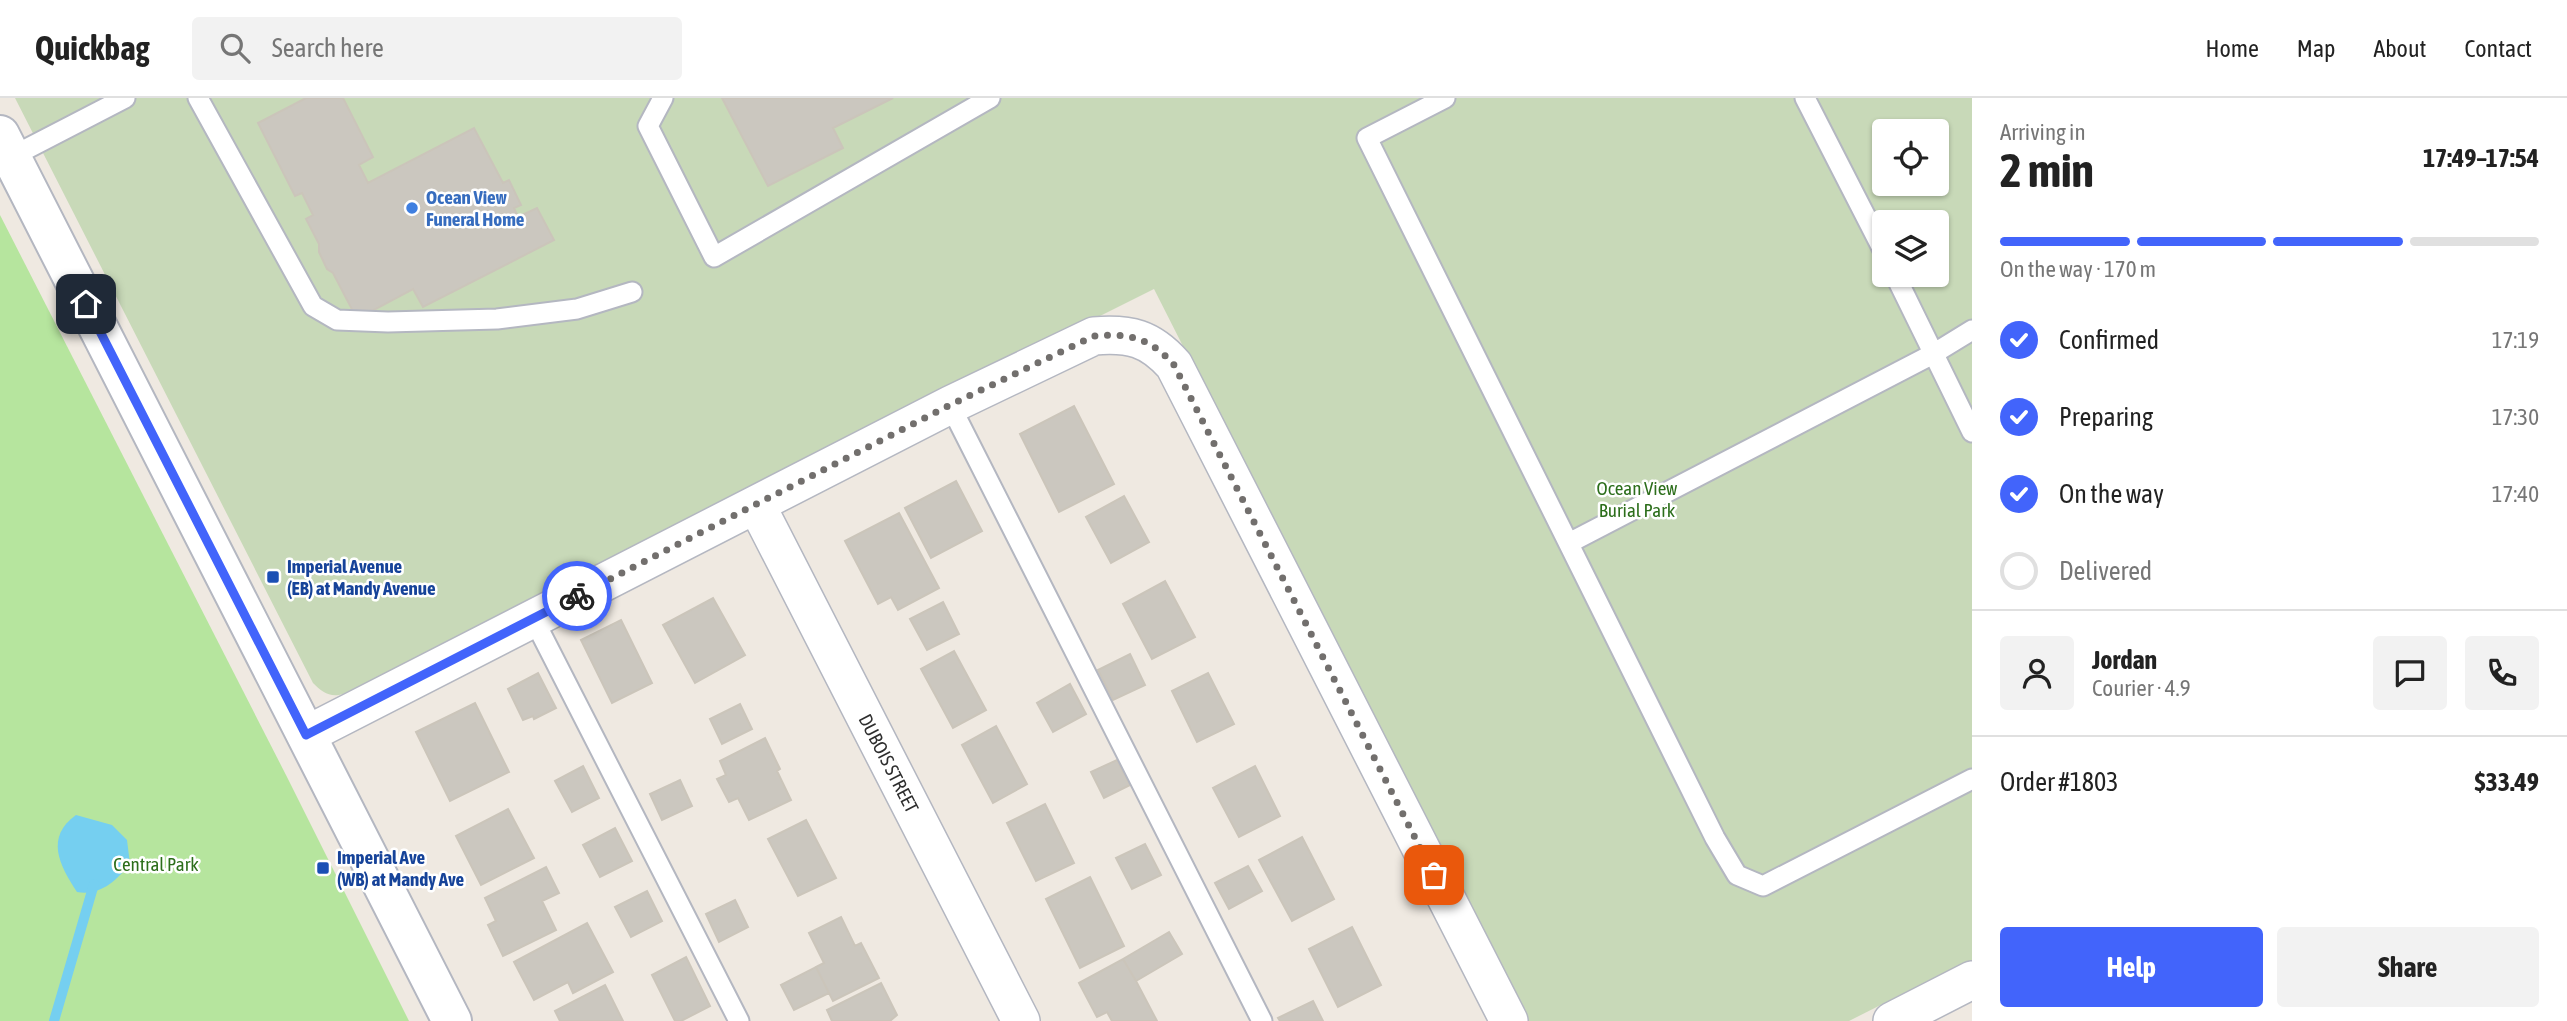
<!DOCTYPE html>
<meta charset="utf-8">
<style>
:root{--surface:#fff;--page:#f2f2f2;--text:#222;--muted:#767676;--line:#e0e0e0;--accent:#4264fb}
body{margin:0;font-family:"Asap Condensed",sans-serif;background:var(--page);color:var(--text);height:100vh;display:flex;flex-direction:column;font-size:26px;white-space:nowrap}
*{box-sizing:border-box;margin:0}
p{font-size:23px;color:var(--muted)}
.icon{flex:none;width:38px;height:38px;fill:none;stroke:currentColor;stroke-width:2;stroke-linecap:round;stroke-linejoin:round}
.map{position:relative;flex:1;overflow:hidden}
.side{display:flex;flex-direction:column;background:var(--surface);width:595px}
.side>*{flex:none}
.controls{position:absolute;left:1872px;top:21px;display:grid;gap:14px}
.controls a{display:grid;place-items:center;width:77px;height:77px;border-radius:7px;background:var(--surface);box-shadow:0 2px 5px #0004;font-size:35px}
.pin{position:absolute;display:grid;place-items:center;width:60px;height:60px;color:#fff;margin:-30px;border-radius:14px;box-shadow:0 4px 10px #0006}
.courier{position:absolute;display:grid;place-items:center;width:70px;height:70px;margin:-35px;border:5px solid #4264fb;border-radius:50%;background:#fff;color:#222;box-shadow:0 2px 9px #0007}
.head em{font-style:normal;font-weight:700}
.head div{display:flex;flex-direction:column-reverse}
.head{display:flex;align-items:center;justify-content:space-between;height:119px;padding:0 28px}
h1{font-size:46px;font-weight:700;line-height:52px}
.bar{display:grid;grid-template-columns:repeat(4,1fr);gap:10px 7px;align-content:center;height:84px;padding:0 28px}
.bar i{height:9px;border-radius:5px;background:var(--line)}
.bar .selected{background:var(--accent)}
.bar p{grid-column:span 4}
.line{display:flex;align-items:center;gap:18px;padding:0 28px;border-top:2px solid var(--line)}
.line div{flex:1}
.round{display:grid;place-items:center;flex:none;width:74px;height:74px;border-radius:7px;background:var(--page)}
ol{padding:0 28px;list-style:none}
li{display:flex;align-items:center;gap:21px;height:77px}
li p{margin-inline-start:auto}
li .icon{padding:7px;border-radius:50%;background:var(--accent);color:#fff;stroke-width:4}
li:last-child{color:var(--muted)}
li i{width:38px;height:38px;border:4px solid var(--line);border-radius:50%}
.cta{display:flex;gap:14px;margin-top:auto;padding:14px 28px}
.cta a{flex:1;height:80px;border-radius:7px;background:var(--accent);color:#fff;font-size:28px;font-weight:700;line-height:80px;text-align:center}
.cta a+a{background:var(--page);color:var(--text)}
header{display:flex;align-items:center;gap:42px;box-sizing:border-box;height:98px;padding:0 35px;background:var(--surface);border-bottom:2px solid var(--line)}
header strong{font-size:33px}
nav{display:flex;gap:38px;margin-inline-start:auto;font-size:24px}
.search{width:490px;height:63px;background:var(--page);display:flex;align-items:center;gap:18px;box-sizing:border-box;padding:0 24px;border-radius:7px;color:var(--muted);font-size:26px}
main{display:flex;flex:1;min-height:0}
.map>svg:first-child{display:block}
</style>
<header>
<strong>Quickbag</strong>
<div class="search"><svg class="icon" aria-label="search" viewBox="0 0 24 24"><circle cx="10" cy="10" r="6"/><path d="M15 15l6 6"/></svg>Search here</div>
<nav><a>Home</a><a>Map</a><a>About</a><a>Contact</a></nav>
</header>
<main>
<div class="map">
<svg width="1972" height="923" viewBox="0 0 1972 923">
<rect width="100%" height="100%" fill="#efe9e1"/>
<path fill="#b6e59e" d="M0,117L287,679L409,923H0Z"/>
<path fill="#c8d9b8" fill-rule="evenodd" d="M15,0H1972V868L1942,876L1849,923H1525L1154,191L343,596C330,600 322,594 313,585ZM1885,33H1937V86H1885ZM1885,124H1937V177H1885Z"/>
<path fill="#75cff0" d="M76,717L112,727L127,742L130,766C116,783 100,798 77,794C59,767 45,739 76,717Z"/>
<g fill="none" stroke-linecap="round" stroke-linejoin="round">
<path stroke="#75cff0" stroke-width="10" d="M54,923L94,786"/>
</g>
<path fill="#cbc7bf" stroke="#cbc5ba" stroke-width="2" d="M306,0H343L373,59L359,67L368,85L474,30L503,85L509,82L521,107L514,110L518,119L537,110L554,142L423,209L413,191L357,221L333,175L327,171L319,154V146L306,121L313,117L302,95L295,98L258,25Z
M722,0H893L833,30L843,50L768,88Z
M1074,308L1114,386L1059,414L1020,336Z
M956,383L982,433L931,460L905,410Z
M1124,398L1149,444L1111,465L1086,419Z
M899,415L939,490L898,512L891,499L878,506L845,443Z
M1165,483L1195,539L1152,561L1123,506Z
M713,500L745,557L695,585L663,527Z
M943,504L959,536L927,552L910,521Z
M621,522L652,585L612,605L581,542Z
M954,553L986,612L953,630L921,571Z
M1130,556L1145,587L1113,602L1098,572Z
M538,575L556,610L534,621L533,618L523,622L508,591Z
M1208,575L1234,626L1197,644L1172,593Z
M1070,586L1086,616L1053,634L1037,605Z
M475,605L509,674L450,703L416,634Z
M740,606L752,631L722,646L710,621Z
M996,628L1027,686L993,705L962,647Z
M765,640L780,671L777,673L791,702L749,722L738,700L729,704L717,681L726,677L720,663Z
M1117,662L1130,687L1104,700L1091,674Z
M583,668L599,700L572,714L555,683Z
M1255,668L1280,718L1239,739L1213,690Z
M680,682L692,708L662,722L650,696Z
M1045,706L1074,765L1036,783L1007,725Z
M508,711L534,760L481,787L456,738Z
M806,722L836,780L798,798L768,741Z
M615,730L632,763L600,779L583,747Z
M1302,739L1334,801L1292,823L1259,762Z
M1145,746L1161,777L1132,791L1116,760Z
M1248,768L1262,793L1229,811L1215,785Z
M546,769L559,795L542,803L556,832L503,858L488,827L496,823L485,800Z
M1090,779L1124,848L1080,870L1046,801Z
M647,793L662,823L631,839L615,809Z
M735,802L748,829L719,844L706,816Z
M841,819L855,848L861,845L879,880L833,903L816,869L824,865L809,835Z
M587,825L613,874L573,895L568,884L534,902L514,864Z
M1352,829L1381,887L1338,909L1309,851Z
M1169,834L1182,856L1136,883L1123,861Z
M686,859L710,908L681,923H675L652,877Z
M1123,861L1136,883L1157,923H1112L1107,914L1097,919L1079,885Z
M816,869L829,895L794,912L781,887Z
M881,885L897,917L890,923H832L827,912Z
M605,887L623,923H560L555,913Z
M1313,903L1323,923H1280L1278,920Z"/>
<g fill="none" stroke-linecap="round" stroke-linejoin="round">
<defs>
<path id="service" d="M198,0L313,208L337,222L388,224L497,221L577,211L632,194
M663,0L648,28L714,159L990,0
M1445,0L1367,40L1715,740L1737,777L1763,788L1972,681
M1805,0L1885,156
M11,59L125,0
M1895,177L1972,334
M950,307L1262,923
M1569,445L1933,256L1972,232
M533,520L739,923"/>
<g id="minor">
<path id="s1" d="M757,408L1021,923"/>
<path d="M306,637L950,307L1094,238C1130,235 1150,240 1174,267L1509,923"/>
<path d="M1892,923L1972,882"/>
</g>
<path id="secondary" d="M0,37L452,923"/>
</defs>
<use href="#service" stroke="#b4b7c1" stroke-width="23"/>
<use href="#minor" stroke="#b4b7c1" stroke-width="40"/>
<use href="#secondary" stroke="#b4b7c1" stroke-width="42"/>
<use href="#service" stroke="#fff" stroke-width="19"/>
<use href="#minor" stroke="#fff" stroke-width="37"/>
<use href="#secondary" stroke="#fff" stroke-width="38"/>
</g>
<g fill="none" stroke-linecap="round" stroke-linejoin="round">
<path stroke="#726f6d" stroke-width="7" stroke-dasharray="0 12.6" d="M577,498L950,307L1094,238C1130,235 1150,240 1174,267L1434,777"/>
<path stroke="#4264fb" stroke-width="9" d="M86,206L306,637L577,498"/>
</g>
<circle fill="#3f7fe0" stroke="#fff" stroke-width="2.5" cx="412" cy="110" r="7"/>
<g fill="#1a4fb4" stroke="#fff" stroke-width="2.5">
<rect x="266" y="472" width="14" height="14" rx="3.5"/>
<rect x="316" y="763" width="14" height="14" rx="3.5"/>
</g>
<g text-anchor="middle" stroke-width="5" stroke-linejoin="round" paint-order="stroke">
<g font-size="19" font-weight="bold" fill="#366cbe" stroke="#fff" text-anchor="start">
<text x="426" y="106">Ocean View<tspan x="426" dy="22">Funeral Home</tspan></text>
</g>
<g font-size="19" fill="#2c6e1b" stroke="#fff">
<text x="1637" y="397">Ocean View<tspan x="1637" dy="22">Burial Park</tspan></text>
<text x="156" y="773">Central Park</text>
</g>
<g font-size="19" font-weight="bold" fill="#164399" stroke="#fff" text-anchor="start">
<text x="287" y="475">Imperial Avenue<tspan x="287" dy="22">(EB) at Mandy Avenue</tspan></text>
<text x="337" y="766">Imperial Ave<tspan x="337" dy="22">(WB) at Mandy Ave</tspan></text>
</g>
<g font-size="19" fill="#2e2e2e" stroke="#fff">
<text dy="7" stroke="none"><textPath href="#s1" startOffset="289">DUBOIS STREET</textPath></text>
</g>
</g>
</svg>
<div class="controls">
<a><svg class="icon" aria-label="locate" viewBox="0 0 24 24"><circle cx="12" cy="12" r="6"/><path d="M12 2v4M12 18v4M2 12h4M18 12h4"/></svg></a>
<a><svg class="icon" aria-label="layers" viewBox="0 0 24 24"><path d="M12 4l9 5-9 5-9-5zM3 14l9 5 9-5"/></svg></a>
</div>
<div class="pin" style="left:1434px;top:777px;background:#ea580c"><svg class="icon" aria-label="bag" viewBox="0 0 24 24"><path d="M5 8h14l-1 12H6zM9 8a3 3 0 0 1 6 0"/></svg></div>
<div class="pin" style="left:86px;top:206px;background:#1f2937"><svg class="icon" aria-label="home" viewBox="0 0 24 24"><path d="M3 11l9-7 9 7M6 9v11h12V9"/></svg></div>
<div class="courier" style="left:577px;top:498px"><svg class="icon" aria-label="bike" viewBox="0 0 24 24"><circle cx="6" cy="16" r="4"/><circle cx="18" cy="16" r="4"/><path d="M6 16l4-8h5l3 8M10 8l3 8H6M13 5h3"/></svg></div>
</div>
<section class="side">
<div class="head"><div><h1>2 min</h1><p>Arriving in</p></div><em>17:49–17:54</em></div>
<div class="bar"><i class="selected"></i><i class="selected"></i><i class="selected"></i><i></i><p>On the way · 170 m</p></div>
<ol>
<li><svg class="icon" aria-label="check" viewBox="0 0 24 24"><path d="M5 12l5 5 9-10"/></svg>Confirmed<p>17:19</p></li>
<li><svg class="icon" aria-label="check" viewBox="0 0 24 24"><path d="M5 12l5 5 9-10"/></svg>Preparing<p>17:30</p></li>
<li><svg class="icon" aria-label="check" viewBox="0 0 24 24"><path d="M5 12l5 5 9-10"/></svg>On the way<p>17:40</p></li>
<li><i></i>Delivered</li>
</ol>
<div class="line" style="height:126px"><a class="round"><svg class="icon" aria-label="person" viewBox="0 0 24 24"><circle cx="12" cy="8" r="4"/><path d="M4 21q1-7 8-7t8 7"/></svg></a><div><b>Jordan</b><p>Courier · 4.9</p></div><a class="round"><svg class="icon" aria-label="chat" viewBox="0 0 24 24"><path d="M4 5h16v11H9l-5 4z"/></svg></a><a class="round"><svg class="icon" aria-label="phone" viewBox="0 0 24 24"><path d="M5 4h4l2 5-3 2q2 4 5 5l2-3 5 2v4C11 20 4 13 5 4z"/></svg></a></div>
<div class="line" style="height:91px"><div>Order #1803</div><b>$33.49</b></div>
<div class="cta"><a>Help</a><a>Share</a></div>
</section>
</main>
